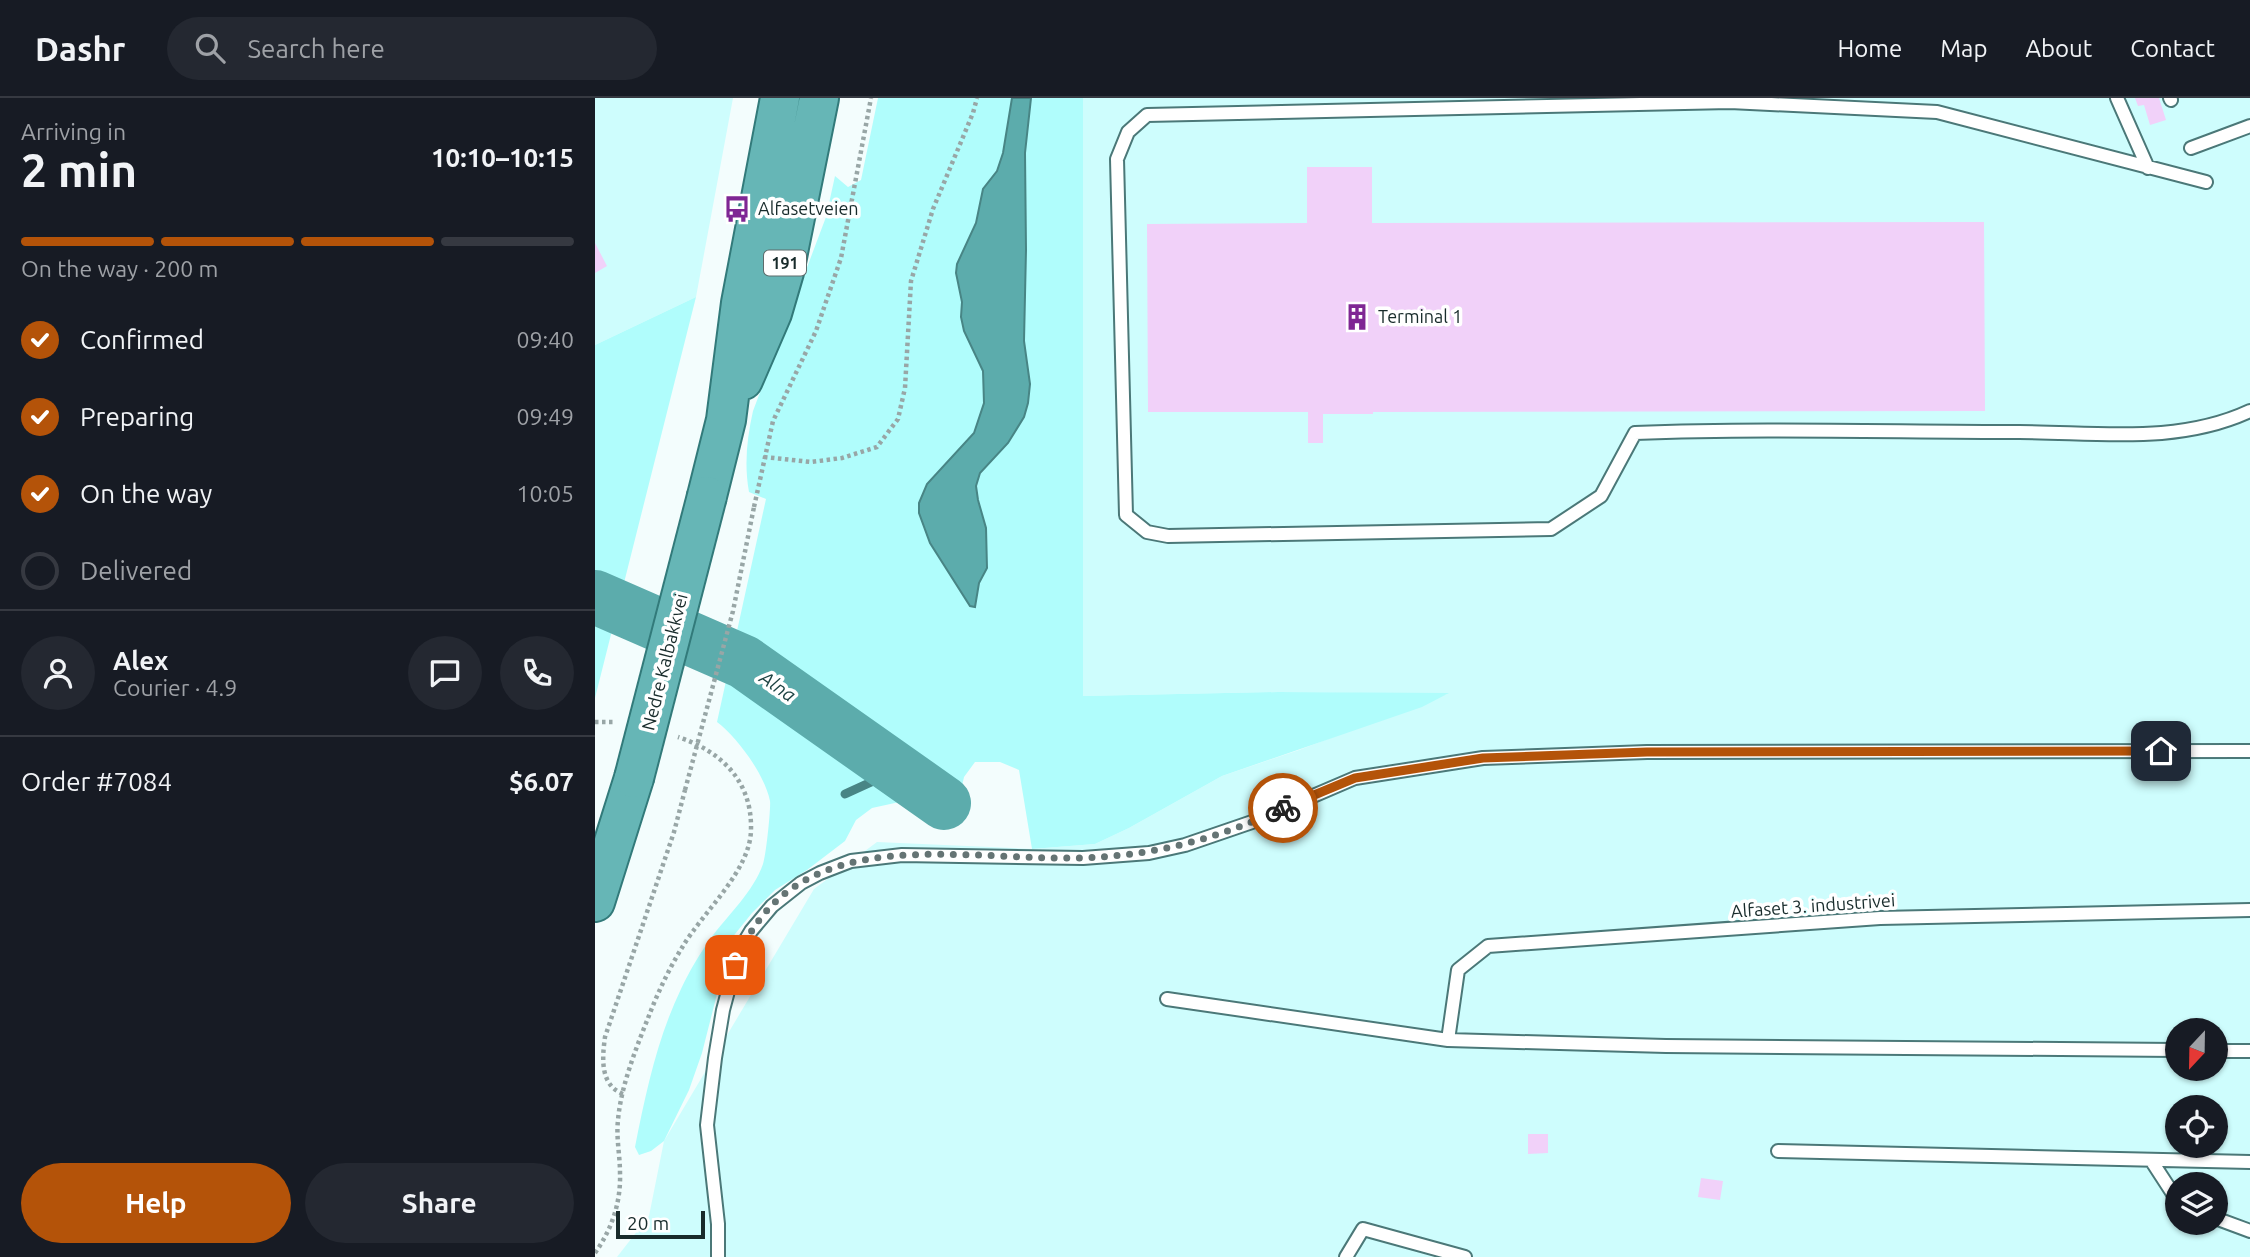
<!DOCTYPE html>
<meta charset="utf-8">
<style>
:root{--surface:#171b24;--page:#242831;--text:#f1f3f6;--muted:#9ea1a6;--line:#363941;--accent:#b45309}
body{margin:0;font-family:Ubuntu,sans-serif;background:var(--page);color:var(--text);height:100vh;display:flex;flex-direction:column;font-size:26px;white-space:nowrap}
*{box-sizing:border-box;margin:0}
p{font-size:23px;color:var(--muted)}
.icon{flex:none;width:38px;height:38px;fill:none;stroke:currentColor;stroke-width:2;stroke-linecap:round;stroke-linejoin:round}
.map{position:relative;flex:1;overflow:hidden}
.drawer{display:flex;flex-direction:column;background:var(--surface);width:595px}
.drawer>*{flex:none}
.needle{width:46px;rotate:202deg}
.buttons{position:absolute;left:1570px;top:920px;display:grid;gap:14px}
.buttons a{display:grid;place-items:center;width:63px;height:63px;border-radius:50%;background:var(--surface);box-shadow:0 2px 5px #0004;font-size:35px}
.scale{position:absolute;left:21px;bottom:18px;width:89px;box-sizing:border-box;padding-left:7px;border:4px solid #182b2b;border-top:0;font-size:19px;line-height:24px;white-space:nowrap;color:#182b2b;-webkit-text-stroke:5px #fff;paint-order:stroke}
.pin{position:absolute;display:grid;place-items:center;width:60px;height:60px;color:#fff;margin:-30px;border-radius:14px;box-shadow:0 4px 10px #0006}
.courier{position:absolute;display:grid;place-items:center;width:70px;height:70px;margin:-35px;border:5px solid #b45309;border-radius:50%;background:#fff;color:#222;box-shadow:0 2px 9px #0007}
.head em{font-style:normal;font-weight:600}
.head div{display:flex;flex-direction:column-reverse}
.head{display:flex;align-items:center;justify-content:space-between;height:119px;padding:0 21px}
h1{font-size:46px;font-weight:600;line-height:52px}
.bar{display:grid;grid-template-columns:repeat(4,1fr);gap:10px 7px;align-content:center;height:84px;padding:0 21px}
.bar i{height:9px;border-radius:5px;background:var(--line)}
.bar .current{background:var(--accent)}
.bar p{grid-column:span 4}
.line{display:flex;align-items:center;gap:18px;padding:0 21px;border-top:2px solid var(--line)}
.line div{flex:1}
.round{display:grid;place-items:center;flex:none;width:74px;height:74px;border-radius:37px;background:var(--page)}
ol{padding:0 21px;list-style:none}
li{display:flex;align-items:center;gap:21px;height:77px}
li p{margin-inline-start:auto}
li .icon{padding:7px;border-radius:50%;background:var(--accent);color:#fff;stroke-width:4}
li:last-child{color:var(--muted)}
li i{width:38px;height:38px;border:4px solid var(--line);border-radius:50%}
.primary-button{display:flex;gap:14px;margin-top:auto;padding:14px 21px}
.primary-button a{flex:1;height:80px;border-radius:42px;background:var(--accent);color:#fff;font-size:28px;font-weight:600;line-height:80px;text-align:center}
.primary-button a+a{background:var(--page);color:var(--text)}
header{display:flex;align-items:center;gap:42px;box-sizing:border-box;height:98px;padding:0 35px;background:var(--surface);border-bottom:2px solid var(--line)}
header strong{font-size:33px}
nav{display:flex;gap:38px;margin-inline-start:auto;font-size:24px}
.search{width:490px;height:63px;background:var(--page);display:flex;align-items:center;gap:18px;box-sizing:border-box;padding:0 24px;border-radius:38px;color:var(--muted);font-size:26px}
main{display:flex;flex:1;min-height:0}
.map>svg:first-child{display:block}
</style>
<header>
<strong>Dashr</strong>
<div class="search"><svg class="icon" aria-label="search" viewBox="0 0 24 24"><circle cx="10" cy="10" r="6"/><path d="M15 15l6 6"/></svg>Search here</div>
<nav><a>Home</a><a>Map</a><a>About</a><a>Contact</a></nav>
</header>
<main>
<section class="drawer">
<div class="head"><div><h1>2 min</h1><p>Arriving in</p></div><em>10:10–10:15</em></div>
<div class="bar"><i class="current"></i><i class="current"></i><i class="current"></i><i></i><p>On the way · 200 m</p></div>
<ol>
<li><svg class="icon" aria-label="check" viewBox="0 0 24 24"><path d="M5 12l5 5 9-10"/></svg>Confirmed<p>09:40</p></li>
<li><svg class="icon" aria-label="check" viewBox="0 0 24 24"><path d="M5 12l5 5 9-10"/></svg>Preparing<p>09:49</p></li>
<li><svg class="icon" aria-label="check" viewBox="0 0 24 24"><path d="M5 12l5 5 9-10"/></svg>On the way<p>10:05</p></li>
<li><i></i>Delivered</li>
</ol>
<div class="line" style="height:126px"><a class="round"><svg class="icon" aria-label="person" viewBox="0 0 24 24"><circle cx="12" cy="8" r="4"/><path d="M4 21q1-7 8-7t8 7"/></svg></a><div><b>Alex</b><p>Courier · 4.9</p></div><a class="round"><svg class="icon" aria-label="chat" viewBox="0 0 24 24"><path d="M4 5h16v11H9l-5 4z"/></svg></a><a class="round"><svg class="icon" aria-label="phone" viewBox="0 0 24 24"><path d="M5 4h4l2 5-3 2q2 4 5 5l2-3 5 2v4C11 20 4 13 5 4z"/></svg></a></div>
<div class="line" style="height:91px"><div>Order #7084</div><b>$6.07</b></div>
<div class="primary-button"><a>Help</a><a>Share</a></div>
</section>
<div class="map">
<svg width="1655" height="1159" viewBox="0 0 1655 1159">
<rect width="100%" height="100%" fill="#f3fdfd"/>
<path fill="#cefdfd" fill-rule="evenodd" d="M0,0H138L101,199L0,247Z
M488,0H1655V1159H22L54,1118L69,1043L219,791L282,744L437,751L500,746L534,730L627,678L704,652L852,596L683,594L488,598ZM1582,933H1620V971H1582ZM1582,1010H1620V1048H1582ZM1582,1087H1620V1125H1582Z"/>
<path fill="#b0fdfc" d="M283,0H488V598L683,594L854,595L827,609L627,678L534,730L500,746L437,751L424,672L405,664H380L369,679L365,697L335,679L309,703L277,710L261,722L250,743L212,772L180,792L157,815L136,841L107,955L94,992L69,1043L56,1053L44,1057L40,1049C51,994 62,941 86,891C94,874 105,855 116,840C132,818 159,793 168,766C171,758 176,710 175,703C170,677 142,639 122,624L171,401L154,394C149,366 152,340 158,313L231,119L240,78L253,89L266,82Z
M101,199L0,600V247Z"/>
<path fill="#5cacac" stroke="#488585" stroke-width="2" d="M417,0H436L430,55L431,152L429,243L435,286L433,305L429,319L413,345L385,375L381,388L383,402L391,430L392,470L384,485L380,509L375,508L335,445L324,415V405L332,386L379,335L389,305L388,273L369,233L366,219L367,204L361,175L362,166L381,125L388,91L402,73L408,55Z"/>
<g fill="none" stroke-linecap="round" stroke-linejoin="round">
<path stroke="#488585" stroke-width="9" d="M250,696L285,680L313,679"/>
<path stroke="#5cacac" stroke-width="54" d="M0,499L149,564L349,705"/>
</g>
<path fill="#f1d1f9" d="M1540,0H1564L1571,22L1555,27L1549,7L1543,8Z
M712,69H777V125L1389,124L1390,313L778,314V316H728V345H713V314H553L552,126L712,125Z
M0,145L12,168L0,175Z
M933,1036H953V1055L933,1056Z
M1106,1080L1128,1083L1125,1102L1103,1099Z"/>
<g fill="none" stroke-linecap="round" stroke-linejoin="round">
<defs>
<path id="service" d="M1522,0L1553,70
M1575,0L1576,2
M1596,50L1655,28
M1611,84L1342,14L1135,4L552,17L533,34L522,61L531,417L552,434L573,438L956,431L1006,398L1040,335C1168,330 1296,334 1424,334C1502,334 1582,347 1655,313
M572,901L853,942L1071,948L1582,952
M853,942L863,872L893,848L1285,820L1655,812
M1620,953H1655
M1183,1053L1655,1064
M1556,1062L1582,1102
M1620,1120L1655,1133
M123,1159V1126L112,1027L120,960L128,912L140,867L147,848L156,833L177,808L206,785L225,775L256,763L307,757L488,760L554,755L590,747L660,723L760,680L888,660L1052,654L1655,653
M751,1159L768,1131L870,1159"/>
<path id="trunk" d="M148,282L177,215L189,174L224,0
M112,398L131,322L146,205L185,0
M0,804L39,680"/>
</defs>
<use href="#service" stroke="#4b7878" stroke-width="16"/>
<use href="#trunk" stroke="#327a7a" stroke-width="42"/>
<path stroke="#98a6a6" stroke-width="4.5" stroke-dasharray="3.5 3.5" stroke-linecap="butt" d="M169,359L216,364L247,360L282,349L303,321L310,290L316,183L338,111L378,15L382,0
M159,409L178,323L221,233L246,160L276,0
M0,624H20
M28,996C5,987 7,961 10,939L79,734L90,692
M0,1155C17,1131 26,1104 25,1075C25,1057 21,1040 23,1022C26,987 42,948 55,915C64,892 75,869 88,848C109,813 156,772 156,731C157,683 126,653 83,639"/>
<use href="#service" stroke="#fff" stroke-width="12"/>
<use href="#trunk" stroke="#66b6b6" stroke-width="38"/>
<defs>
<path id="trunk-bridge" d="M39,680L112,398"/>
</defs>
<use href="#trunk-bridge" stroke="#327a7a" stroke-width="42" stroke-linecap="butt"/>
<path stroke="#98a6a6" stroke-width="4.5" stroke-dasharray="3.5 3.5" stroke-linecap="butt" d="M90,692L138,513L159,409"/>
<use href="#trunk-bridge" stroke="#66b6b6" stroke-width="38"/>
</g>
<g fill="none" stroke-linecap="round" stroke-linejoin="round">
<path stroke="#657474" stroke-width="7" stroke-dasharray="0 12.6" d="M140,867C198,712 378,768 504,759C569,755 630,738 688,710"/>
<path stroke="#b45309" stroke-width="9" d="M688,710L760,680L888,660L1052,654L1566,653"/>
</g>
<defs>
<symbol id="bus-bare" viewBox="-9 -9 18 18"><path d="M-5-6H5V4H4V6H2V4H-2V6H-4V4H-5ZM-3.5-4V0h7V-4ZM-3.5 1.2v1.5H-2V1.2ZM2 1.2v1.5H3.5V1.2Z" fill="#7f2694" stroke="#fff" stroke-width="2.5" paint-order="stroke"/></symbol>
<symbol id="building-bare" viewBox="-9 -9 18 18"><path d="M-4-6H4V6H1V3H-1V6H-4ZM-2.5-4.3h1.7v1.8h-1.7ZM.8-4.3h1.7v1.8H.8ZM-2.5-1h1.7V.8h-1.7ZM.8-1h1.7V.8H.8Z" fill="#7f2694" stroke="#fff" stroke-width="2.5" paint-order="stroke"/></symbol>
</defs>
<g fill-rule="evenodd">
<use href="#bus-bare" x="123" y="92" width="38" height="38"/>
<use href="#building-bare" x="743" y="200" width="38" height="38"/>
</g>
<g text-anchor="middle" stroke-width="7" stroke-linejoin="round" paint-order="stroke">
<rect fill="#fff" stroke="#5d6b6b" stroke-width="2" x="169" y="152.5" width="42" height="25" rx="5"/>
<g font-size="16" font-weight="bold" fill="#182b2b">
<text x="190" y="171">191</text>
</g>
<g font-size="18" fill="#182b2b" stroke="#fff" text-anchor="start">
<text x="163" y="117">Alfasetveien</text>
<text x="783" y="225">Terminal 1</text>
</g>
<g font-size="18" fill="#182b2b" stroke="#fff">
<text transform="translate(70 564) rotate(-76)" y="6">Nedre Kalbakkvei</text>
<text transform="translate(1218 808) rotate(-4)" y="6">Alfaset 3. industrivei</text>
</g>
<g font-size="19" font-style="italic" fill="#1d4343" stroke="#fff">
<text transform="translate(183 588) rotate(35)" y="7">Alna</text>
</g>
</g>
</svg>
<div class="buttons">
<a><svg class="needle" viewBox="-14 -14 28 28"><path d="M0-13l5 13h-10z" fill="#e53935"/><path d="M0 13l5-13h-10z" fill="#9ea1a6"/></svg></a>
<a><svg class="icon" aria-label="locate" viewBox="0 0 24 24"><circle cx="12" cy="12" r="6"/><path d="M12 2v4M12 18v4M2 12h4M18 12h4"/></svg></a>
<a><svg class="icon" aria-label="layers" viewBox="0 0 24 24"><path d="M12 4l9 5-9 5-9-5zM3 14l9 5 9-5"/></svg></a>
</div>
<div class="scale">20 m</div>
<div class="pin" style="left:140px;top:867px;background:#ea580c"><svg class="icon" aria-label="bag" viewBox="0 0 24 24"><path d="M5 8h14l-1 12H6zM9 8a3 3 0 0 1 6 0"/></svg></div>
<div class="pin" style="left:1566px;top:653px;background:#1f2937"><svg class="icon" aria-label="home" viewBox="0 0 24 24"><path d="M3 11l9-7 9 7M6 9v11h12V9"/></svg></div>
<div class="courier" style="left:688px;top:710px"><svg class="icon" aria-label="bike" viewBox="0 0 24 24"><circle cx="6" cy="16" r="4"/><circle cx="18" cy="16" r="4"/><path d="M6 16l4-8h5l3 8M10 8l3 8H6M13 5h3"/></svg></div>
</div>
</main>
